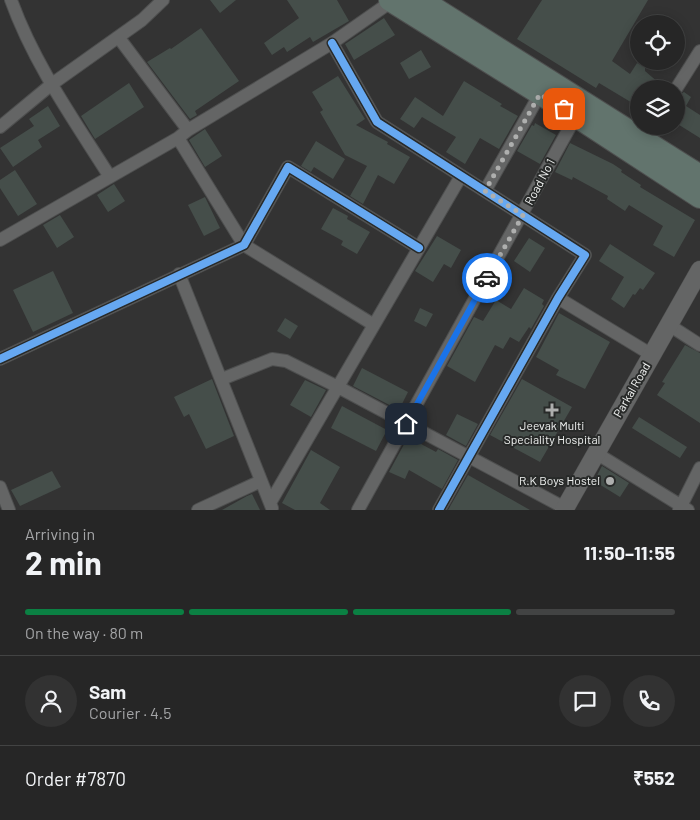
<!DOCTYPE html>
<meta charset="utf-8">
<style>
:root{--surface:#262626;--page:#323232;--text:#f1f3f6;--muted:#a4a5a7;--line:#424343;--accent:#0b8043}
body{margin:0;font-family:Barlow,sans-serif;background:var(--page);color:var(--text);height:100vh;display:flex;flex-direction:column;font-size:19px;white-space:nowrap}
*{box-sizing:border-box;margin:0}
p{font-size:16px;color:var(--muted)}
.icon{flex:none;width:28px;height:28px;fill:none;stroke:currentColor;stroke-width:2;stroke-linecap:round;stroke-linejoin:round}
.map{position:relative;height:510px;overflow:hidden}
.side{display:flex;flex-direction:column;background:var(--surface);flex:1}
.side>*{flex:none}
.controls{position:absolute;left:630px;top:15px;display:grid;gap:10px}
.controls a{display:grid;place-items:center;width:55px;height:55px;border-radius:50%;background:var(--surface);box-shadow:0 2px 12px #0003,0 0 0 1px var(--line);font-size:25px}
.pin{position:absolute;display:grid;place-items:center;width:42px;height:42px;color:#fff;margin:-21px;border-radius:10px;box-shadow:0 2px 8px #0006}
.courier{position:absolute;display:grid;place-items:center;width:50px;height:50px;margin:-25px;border:4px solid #1a73e8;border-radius:50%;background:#fff;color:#222;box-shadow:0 1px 6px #0007}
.overview em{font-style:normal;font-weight:700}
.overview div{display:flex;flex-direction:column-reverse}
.overview{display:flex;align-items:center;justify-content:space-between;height:85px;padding:0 25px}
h1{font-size:32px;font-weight:700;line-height:38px}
.bar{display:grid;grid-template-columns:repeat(4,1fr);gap:8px 5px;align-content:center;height:60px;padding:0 25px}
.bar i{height:6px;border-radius:4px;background:var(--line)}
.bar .selected{background:var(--accent)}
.bar p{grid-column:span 4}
.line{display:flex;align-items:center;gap:12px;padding:0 25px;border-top:1px solid var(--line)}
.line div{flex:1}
.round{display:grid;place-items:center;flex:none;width:52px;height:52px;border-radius:26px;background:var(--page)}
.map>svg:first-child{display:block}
</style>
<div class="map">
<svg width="700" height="510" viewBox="0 0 700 510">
<rect width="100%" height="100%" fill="#333"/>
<path fill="#454e4a" d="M210,0H236L220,13Z
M287,0H337L349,21L313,42L310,37L287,52L284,47L272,55L264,43L299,18Z
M542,0H648L612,61L630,74L637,63L645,67V71L666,89H639V107L599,83L596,88L517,39Z
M384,18L395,35L354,60L345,44Z
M201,28L239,81L195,111L197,115L190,119L147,62L170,48L171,49Z
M421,50L431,67L409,79L400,63Z
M338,76L365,119L356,125L388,142L387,144L410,157L394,184L378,175L363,204L350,196L367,166L345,155L320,112L323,110L312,92Z
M464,81L502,104L500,106L518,116L499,149L480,138L465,164L446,152L456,137L422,117L414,128L400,119L415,97L443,116Z
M129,83L144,107L95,139L81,116Z
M684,92L691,97L686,106L700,115V138L676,123V97Z
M48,106L60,126L38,140L42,147L13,167L0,148L34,126L29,119Z
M535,123L556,135L540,164L517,151L532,125L534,126Z
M205,129L222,156L205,167L189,140Z
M316,141L345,159L333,179L314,167L311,172L301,166Z
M570,143L613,164L622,170L621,172L641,185L640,187L695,220L674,257L653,245L663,226L629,205L625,211L607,199L608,196L573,177L572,180L555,172Z
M15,170L37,204L18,216L0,188V180Z
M114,184L125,201L108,212L97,195Z
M205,197L220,228L204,236L188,205Z
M333,208L348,216L347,219L370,232L357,254L341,245L343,241L321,229Z
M60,215L74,237L57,248L43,225Z
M437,236L461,250L451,268L444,264L433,282L415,271Z
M529,238L545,248L530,272L514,261Z
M610,244L655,273L643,290L640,288L635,295L633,294L624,308L611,299L624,277L599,261Z
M53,271L73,313L33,332L13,290Z
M524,288L544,300L542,304L544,306L531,329L529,327L519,342L510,337L503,349L495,345L475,382L447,366L474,317L483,321L496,300L511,309Z
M420,308L433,314L426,327L414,321Z
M559,313L610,342L585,389L556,375L559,370L536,357Z
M285,318L298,326L290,339L277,331Z
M685,345L700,353V423L657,395L665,383L662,382Z
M362,368L408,392L399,410L353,386Z
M212,379L234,436L206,449L189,414L184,417L174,397Z
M522,379L572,407L540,462L490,435Z
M305,380L326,390L311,417L290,405Z
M342,406L387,430L376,451L331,428Z
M457,414L478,424L466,446L446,435Z
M639,417L687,447L680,458L632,428Z
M408,437L436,452L438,449L458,460L442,489L409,470L405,479L389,472Z
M311,450L340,467L320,503L330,510H295L282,503Z
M602,466L629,483L620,497L594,481Z
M52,471L61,487L20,506L11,490Z
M468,475L530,510H448Z
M252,494L260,510H222L247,496Z"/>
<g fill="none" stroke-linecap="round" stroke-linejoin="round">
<defs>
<path id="street" d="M11,0C34,64 74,120 110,177
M119,38L188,130
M332,43L377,122L585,255L558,298L439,510
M676,89L700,51
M0,127L52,84L142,20L163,0
M178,138L244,245L374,325
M644,139L652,126
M485,191L540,94
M0,240L178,138L188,130L332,43L392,1
M179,274L272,508
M558,298L652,355
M669,325L700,345
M0,359L244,245L288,167L419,248
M222,379L272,359L286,361L338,387L565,508
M596,453L688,510
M0,487L9,510
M270,503L461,176
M198,510L261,481
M358,510L576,116
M679,510L700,468"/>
<path id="secondary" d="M564,510L700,270"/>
<path id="highway" d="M390,0L576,116L700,197
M421,0L700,176"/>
</defs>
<use href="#street" stroke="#4e4f4f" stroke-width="14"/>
<use href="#secondary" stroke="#4e4f4f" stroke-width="19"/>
<use href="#highway" stroke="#4e4f4f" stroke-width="24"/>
<use href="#street" stroke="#646565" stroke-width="12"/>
<use href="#secondary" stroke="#646565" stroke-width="18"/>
<use href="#highway" stroke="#62746d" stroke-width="22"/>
<defs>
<path id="cycleway" d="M332,43L377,122L585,255L558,298L439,510
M0,359L244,245L288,167L419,248"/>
</defs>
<use href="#cycleway" stroke="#282a29" stroke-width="11"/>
<use href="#cycleway" stroke="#66a8f1" stroke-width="8"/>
</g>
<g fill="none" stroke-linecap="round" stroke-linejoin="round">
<path stroke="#aeafae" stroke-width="5" stroke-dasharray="0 9" d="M487,278L523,215L485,191L540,94L564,109"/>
<path stroke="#1a73e8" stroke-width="6" d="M406,424L487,278"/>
</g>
<g fill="#aeafae" stroke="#282a29" stroke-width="2">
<path d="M549.5 402.5h5v5h5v5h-5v5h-5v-5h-5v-5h5z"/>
<circle cx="610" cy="481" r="5"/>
</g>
<g text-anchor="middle" stroke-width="4" stroke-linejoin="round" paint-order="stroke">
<g font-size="12" fill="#f0f2f1" stroke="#282a29">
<text transform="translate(540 182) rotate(-62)" y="4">Road No 1</text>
<text transform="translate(632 390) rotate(-60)" y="4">Parkal Road</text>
</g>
<g font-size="12" fill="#f0f2f1" stroke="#282a29">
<text x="552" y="430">Jeevak Multi<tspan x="552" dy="14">Speciality Hospital</tspan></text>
<text x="600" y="485" text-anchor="end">R.K Boys Hostel</text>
</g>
</g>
</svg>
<div class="controls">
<a><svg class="icon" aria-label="locate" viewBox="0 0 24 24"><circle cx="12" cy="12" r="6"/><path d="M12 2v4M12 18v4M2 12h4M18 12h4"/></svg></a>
<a><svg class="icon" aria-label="layers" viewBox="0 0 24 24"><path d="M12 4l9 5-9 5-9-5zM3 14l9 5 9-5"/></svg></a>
</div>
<div class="pin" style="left:564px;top:109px;background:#ea580c"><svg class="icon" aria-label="bag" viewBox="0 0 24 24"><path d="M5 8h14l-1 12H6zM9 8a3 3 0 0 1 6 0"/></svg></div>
<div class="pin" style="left:406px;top:424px;background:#1f2937"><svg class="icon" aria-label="home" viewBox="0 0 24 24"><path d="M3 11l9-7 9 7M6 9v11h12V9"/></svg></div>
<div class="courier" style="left:487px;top:278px"><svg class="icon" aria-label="car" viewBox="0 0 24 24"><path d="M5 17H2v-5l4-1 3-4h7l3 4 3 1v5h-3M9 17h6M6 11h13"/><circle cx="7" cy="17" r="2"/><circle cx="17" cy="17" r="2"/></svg></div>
</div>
<section class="side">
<div class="overview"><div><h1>2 min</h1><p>Arriving in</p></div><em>11:50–11:55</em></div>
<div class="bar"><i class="selected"></i><i class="selected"></i><i class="selected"></i><i></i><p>On the way · 80 m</p></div>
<div class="line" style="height:90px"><a class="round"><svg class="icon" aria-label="person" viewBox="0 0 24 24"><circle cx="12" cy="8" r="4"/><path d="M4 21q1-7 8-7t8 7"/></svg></a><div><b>Sam</b><p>Courier · 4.5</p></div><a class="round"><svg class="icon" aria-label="chat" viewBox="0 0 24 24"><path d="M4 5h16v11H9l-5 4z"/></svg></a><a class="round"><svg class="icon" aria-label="phone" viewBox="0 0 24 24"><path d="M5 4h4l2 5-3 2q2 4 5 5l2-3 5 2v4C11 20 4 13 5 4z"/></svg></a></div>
<div class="line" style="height:65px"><div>Order #7870</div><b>₹552</b></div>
</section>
